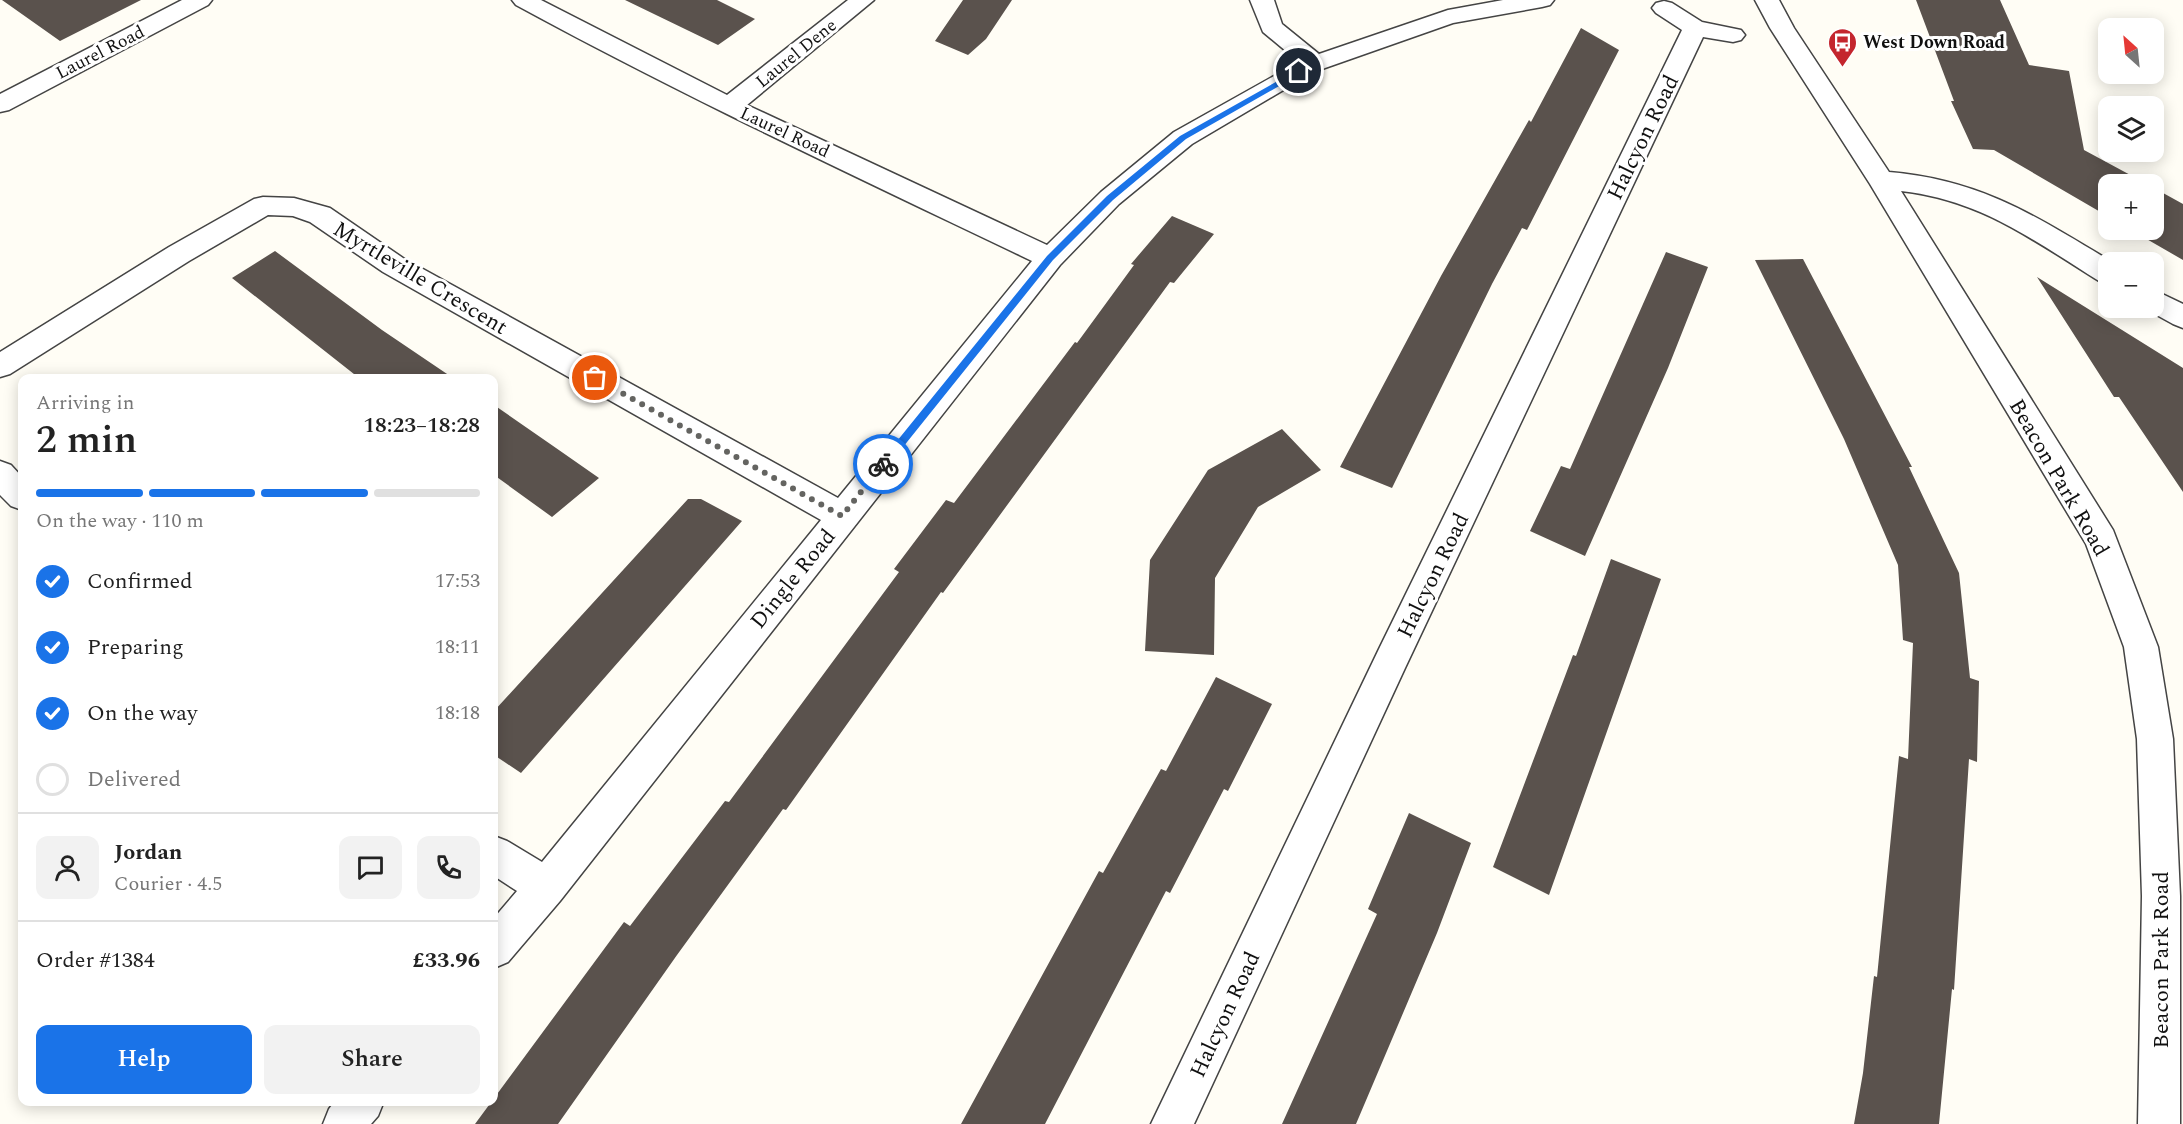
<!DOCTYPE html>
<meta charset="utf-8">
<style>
:root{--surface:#fff;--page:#f2f2f2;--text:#222;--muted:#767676;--line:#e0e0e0;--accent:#1a73e8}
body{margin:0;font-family:Spectral,serif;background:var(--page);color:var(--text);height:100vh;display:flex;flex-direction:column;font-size:22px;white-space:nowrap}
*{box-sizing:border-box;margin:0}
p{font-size:20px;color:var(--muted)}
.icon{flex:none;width:33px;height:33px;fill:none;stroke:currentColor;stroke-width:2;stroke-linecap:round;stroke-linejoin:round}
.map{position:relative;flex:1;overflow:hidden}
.sheet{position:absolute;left:18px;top:374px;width:480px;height:732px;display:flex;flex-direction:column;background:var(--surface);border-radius:12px;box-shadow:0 3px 15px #0003}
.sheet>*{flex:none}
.needle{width:39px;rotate:333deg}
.buttons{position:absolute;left:2098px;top:18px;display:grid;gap:12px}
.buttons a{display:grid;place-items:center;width:66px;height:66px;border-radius:12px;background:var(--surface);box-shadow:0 3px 15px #0003;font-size:30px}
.pin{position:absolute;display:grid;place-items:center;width:51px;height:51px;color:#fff;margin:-26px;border:3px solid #fff;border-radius:50%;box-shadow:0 2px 6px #0007}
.courier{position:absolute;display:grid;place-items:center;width:60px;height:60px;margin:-30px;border:4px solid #1a73e8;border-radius:50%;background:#fff;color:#222;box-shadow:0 2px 8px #0007}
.summary em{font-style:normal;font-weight:600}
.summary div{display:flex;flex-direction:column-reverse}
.summary{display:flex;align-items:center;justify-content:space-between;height:102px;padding:0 18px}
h1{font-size:39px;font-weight:600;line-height:45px}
.bar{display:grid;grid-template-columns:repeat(4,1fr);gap:9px 6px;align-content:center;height:72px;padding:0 18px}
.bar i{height:8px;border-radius:4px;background:var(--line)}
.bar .active{background:var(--accent)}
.bar p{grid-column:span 4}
.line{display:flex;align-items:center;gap:15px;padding:0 18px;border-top:2px solid var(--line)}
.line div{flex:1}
.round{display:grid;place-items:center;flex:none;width:63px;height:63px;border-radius:12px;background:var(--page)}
ol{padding:0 18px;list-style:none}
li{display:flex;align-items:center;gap:18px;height:66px}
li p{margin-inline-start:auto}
li .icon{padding:6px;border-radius:50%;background:var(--accent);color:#fff;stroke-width:4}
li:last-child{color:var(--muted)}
li i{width:33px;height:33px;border:3px solid var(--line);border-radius:50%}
.button{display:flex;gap:12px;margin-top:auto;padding:12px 18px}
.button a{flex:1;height:69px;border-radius:12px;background:var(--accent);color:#fff;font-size:24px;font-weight:600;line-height:69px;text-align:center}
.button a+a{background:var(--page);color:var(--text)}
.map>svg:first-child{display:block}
</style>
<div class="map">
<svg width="2183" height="1124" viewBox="0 0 2183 1124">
<rect width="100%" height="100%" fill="#fffdf5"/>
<path fill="#5a524d" d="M2,0H141L60,41Z
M625,0H717L755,19L718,45Z
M963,0H1012L986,39L968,55L935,41Z
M1916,0H2000L2029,65L2069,71L2084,150L2147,184H2109V217L1994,150L1973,149L1951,101H1954Z
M1581,28L1619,50L1527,230L1522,228L1492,284L1392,488L1340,467L1441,276L1529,120L1531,122Z
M2154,188L2183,204V260L2131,230H2154Z
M1172,216L1214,234L1174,283L1170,282L943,593L941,592L786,810L783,809L677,955L558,1124H475L624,922L630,926L725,801L729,802L899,572L894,569L946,500L954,503L1075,342L1077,343L1134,265L1131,264Z
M275,251L382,330L453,378H359L232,278Z
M1666,252L1708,267L1668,368L1585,556L1530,531L1561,466L1570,469Z
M1803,259L1912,467H1909L1959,573L1970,678L1979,681L1977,762L1969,759L1954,990L1952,989L1939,1124H1854L1863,1073L1874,976L1877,977L1899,756L1908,759L1913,643L1903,640L1898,565L1844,439L1755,260Z
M2037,277L2183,368V492L2119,397H2114Z
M494,405L556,448L599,478L552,517L494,475Z
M1282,429L1321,470L1258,507L1215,578L1214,655L1145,651L1150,560L1208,470Z
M688,499H701L742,521L521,773L494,755V711Z
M1611,559L1661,579L1549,895L1493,867L1573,655L1576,656Z
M1216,677L1272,704L1228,791L1224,789L1170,893L1166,891L1045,1124H961L1099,871L1103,873L1161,769L1166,771Z
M1409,813L1471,843L1437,933L1356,1124H1282L1377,914L1368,909Z"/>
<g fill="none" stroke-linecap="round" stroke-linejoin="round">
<defs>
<path id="minor" d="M182,0H212L208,5L9,110L0,112V94Z
M512,0H541L727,95L848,0H874L747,105L1047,245L1101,192L1174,132L1299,62L1263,32L1250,0H1274L1282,24L1319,54L1448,10L1503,0H1554L1550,5L1542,7L1453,23L1325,68L1292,85L1192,144L1119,204L1060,265L560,901L508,962L494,968V918L517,891L494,876V836L507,841L542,862L821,520L383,272L310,222L293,216L268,215L189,261L10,374L0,377V352L169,247L254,199L263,197L294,198L330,208L403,258L838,498L1032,261C859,178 685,97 516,5Z
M1755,0H1779L1794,28L1889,172C1982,180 2035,216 2112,262H2109V284L2099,281C2033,240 1981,200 1901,191L2113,530L2158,647L2173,739L2180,896V1124H2138L2142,896L2137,739L2124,647L2086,544L1870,184L1770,28Z
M1664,1L1672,3L1702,22L1741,30L1745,35L1741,40L1733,42L1703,37L1405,668L1194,1124H1151L1379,649L1682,30L1656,13L1652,8L1656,3Z
M2154,290L2183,304V328L2173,324L2144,308H2154Z
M0,461L11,465L22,477V510L11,506L0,495Z
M335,1101H384L378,1116L371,1124H323L329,1109Z"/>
</defs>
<use href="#minor" stroke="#444" stroke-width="3"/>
<use href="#minor" fill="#fff" fill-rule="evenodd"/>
</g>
<path fill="#1a73e8" d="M1299,69L1302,73L1186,139L1113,200L1053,260L887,467H880V462L1047,256L1107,196L1180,136Z"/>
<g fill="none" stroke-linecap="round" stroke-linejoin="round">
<path stroke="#646461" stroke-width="6" stroke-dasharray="0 10.8" d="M595,378L842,516L883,464"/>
</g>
<defs>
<symbol id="bus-pin" viewBox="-11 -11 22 30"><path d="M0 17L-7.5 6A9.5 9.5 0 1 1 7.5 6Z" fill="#c4262e" stroke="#fff"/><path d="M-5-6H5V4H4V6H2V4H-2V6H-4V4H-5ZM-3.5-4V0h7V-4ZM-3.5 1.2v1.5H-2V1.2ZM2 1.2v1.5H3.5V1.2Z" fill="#fff"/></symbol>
</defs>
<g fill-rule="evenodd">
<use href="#bus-pin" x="1826" y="26" width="33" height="45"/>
</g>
<g text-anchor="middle" stroke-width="6" stroke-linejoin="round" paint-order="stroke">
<g font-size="18" font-weight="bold" fill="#111" stroke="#fff" text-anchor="start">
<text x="1863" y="48">West Down Road</text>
</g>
<g font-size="18" fill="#111" stroke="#fff">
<text transform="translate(100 52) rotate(-27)" y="6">Laurel Road</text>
<text transform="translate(796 53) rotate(-39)" y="6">Laurel Dene</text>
<text transform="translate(785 132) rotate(25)" y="6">Laurel Road</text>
</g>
<g font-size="22" fill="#111" stroke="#fff">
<text transform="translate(1642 137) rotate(-64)" y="8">Halcyon Road</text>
<text transform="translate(421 277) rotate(31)" y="8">Myrtleville Crescent</text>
<text transform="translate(2060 477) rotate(60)" y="8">Beacon Park Road</text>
<text transform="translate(1432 575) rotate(-64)" y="8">Halcyon Road</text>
<text transform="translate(792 578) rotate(-51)" y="8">Dingle Road</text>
<text transform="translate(2160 960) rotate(-90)" y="8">Beacon Park Road</text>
<text transform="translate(1224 1014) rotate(-65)" y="8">Halcyon Road</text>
</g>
</g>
</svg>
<div class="buttons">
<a><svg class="needle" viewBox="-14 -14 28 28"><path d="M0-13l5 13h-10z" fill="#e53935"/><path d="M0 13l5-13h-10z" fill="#767676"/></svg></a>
<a><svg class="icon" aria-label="layers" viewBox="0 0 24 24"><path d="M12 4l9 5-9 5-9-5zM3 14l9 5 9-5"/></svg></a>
<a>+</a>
<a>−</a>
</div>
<div class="pin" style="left:595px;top:378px;background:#ea580c"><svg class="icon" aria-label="bag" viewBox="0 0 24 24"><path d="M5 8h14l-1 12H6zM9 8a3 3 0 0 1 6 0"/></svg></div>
<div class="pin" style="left:1299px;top:71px;background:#1f2937"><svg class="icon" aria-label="home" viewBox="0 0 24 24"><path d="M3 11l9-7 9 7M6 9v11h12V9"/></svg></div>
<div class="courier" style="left:883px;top:464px"><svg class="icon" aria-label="bike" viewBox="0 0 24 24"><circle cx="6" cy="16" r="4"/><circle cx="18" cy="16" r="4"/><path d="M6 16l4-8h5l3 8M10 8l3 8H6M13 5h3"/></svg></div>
<section class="sheet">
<div class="summary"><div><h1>2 min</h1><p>Arriving in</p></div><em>18:23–18:28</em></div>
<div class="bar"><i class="active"></i><i class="active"></i><i class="active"></i><i></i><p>On the way · 110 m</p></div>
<ol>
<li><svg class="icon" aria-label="check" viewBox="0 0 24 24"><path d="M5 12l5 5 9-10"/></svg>Confirmed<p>17:53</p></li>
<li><svg class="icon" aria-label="check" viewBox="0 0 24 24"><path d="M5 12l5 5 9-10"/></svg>Preparing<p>18:11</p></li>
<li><svg class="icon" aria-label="check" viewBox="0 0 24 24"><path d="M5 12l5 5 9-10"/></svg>On the way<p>18:18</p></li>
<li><i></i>Delivered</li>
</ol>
<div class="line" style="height:108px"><a class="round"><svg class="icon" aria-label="person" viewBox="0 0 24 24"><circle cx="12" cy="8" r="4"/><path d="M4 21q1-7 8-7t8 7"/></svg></a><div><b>Jordan</b><p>Courier · 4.5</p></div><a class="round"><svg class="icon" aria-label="chat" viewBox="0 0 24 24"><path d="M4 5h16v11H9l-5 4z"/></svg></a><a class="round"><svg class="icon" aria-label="phone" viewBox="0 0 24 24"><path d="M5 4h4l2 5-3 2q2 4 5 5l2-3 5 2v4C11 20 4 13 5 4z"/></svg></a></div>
<div class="line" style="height:78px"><div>Order #1384</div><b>£33.96</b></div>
<div class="button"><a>Help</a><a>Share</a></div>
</section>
</div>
